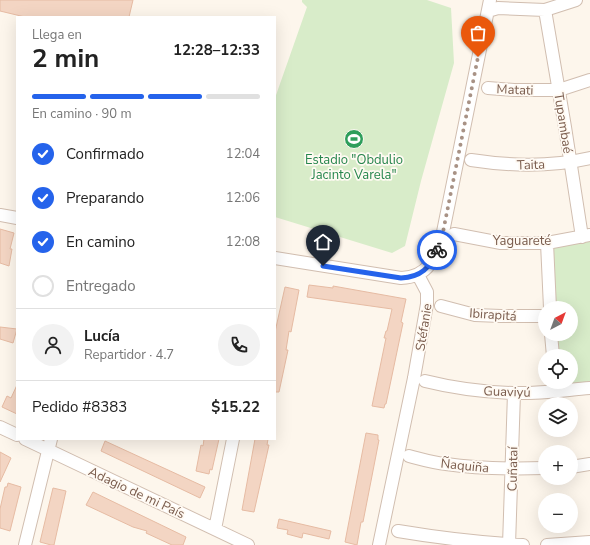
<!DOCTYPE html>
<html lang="es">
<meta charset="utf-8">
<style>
:root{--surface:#fff;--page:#f2f2f2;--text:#222;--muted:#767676;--line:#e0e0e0;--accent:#2563eb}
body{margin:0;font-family:"Nunito Sans",sans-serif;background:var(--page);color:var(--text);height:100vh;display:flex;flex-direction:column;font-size:15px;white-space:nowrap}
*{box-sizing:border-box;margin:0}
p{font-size:13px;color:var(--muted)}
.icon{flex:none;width:22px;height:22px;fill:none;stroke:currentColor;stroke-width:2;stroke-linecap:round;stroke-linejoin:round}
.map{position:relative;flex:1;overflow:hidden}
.drawer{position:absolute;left:16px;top:16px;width:260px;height:424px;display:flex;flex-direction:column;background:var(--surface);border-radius:0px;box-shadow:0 4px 16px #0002}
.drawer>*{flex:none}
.needle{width:26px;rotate:41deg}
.fabs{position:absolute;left:538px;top:301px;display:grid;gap:8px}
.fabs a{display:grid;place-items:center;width:40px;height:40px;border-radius:50%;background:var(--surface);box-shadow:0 4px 16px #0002;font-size:20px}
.pin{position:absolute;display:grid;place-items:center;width:34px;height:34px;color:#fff;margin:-41px -17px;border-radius:50% 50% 50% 0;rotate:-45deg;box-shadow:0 0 4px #0007}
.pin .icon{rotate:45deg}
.courier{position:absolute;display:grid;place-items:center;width:40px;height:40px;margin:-20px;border:3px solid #2563eb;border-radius:50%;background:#fff;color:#222;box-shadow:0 1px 5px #0007}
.head em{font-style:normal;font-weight:700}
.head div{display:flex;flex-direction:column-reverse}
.head{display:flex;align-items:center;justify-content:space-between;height:68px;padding:0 16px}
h1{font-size:26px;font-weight:700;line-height:30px}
.bar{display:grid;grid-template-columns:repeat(4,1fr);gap:6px 4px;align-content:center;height:48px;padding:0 16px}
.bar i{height:5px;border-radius:3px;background:var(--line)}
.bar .on{background:var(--accent)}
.bar p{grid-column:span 4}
.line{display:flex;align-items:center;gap:10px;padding:0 16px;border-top:1px solid var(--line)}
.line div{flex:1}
.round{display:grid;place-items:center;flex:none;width:42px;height:42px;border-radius:21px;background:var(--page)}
ol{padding:0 16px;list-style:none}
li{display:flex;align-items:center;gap:12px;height:44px}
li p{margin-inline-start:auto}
li .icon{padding:4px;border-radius:50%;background:var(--accent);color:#fff;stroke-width:4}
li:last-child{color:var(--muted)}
li i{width:22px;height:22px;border:2px solid var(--line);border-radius:50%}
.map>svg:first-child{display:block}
</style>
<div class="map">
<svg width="590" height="545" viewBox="0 0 590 545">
<rect width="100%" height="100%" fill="#fdf6ec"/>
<path fill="#d8ecc9" d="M302,0H427L451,8L454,63L421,181L405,246L392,253L275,217V98L307,7L302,2Z
M590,239V383L564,385L560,382H571V356H557L556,334H571V308H555L552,252L555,245Z"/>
<path fill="#f3d5c3" stroke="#e6bba3" d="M0,0H133L129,17H25L0,11Z
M0,229L14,233L10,249H12L9,266L0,263Z
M309,285L333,288V286L406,299L401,322L403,323L390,385L386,404H385L384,408L372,406L386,338H384L386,331H387L392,309L307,297Z
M285,287L299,290L291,332L289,331L286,350H288L279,392H275V332Z
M0,327L17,329L13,343L0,339Z
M17,385V414L2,407L7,396L11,398Z
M366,433L378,435V440H379L363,522H361L357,545L345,542Z
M204,439H219L212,470L210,469L209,474L196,471L201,445L203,446Z
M255,439H268L267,445H269L254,512L242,510Z
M105,441L205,487L200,498L101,451Z
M0,452L11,458L0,482Z
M8,483L21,487L10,531L0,528V509L5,487H7Z
M53,488L66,491L54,545H51L40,542Z
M93,492L186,537L183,545H172L146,533L147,531L133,527L86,505Z
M279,519L331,531L329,539L303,533L302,538L287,534L288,530L277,528Z"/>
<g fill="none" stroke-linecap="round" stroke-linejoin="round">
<defs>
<path id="street" d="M545,10L565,127L582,237
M488,11L498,8L545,10L576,0
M488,88L514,90H559L590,80
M471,160C510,166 551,167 590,158
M0,215L17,218
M454,234L501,243H547L590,235
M547,243L550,308
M275,258L401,278C430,277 436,256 443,232L490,0
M441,306L475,315L501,316H545
M551,334L553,356
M425,381C453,388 484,392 513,393C538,394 565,390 590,388
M0,427L17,435
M25,439L248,545
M409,456C421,459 433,463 446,464C479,469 512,469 545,468
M571,467L590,464
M215,529L233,439
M398,531C440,538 481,543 523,545
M25,545L51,439
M379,545L414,378L427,304V292L418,275
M509,545L514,393
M547,545L590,542"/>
</defs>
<use href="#street" stroke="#d1beb0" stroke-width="14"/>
<use href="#street" stroke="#fff" stroke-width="12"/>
</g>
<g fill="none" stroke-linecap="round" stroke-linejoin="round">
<path stroke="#a89285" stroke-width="4" stroke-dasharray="0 7.2" d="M437,250L443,232L478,57"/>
<path stroke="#2563eb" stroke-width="5" d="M323,266L401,278C421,277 430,268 437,250"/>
</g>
<defs>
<symbol id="stadium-disc" viewBox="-11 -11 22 22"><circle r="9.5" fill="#2e9e5b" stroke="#fffaf3"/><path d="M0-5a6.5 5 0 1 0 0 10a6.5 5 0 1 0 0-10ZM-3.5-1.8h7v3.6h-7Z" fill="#fff"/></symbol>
</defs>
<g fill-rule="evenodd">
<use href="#stadium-disc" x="343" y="128" width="22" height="22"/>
</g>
<g text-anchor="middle" stroke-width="3.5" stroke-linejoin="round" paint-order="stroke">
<g font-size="13" fill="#7a5c4d" stroke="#fffaf3">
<text transform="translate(515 89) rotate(2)" y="5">Matati</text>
<text transform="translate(564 123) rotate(81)" y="5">Tupambaé</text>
<text transform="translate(531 164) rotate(-2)" y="5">Taita</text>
<text x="522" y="245">Yaguareté</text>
<text transform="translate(493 314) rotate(4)" y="5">Ibirapitá</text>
<text transform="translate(423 327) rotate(-81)" y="5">Stéfanie</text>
<text transform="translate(507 391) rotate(2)" y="5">Guaviyú</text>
<text transform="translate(465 465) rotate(6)" y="5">Ñaquiña</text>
<text transform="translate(512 469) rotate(-89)" y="5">Cuñataí</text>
<text transform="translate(137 492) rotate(25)" y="5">Adagio de mi País</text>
</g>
<g font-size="13" fill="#27864d" stroke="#fffaf3">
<text x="354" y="164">Estadio "Obdulio<tspan x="354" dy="15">Jacinto Varela"</tspan></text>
</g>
</g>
</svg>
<div class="fabs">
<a><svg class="needle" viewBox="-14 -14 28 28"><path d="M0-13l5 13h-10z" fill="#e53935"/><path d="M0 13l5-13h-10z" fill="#767676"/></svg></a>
<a><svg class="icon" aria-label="locate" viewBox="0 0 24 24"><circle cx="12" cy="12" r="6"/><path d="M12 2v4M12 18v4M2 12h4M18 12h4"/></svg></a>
<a><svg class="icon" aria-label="layers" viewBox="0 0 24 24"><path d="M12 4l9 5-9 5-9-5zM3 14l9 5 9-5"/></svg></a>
<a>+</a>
<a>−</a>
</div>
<div class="pin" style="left:478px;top:57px;background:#ea580c"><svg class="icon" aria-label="bag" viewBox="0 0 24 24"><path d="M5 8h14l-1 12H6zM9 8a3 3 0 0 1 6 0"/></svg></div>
<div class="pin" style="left:323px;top:266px;background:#1f2937"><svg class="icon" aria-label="home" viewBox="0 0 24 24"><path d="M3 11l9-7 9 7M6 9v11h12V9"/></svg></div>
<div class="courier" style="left:437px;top:250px"><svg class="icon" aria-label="bike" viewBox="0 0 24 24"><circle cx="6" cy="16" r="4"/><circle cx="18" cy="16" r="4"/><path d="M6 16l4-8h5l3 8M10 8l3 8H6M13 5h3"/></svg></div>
<section class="drawer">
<div class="head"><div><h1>2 min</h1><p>Llega en</p></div><em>12:28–12:33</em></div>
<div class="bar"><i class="on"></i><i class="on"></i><i class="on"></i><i></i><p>En camino · 90 m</p></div>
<ol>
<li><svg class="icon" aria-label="check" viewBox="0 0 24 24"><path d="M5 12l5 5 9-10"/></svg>Confirmado<p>12:04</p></li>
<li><svg class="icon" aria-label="check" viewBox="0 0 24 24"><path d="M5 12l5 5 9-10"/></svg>Preparando<p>12:06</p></li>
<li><svg class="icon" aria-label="check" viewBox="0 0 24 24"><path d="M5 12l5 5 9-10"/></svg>En camino<p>12:08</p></li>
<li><i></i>Entregado</li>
</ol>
<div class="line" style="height:72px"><a class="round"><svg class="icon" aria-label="person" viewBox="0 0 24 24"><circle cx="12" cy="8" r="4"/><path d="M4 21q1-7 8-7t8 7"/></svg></a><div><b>Lucía</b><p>Repartidor · 4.7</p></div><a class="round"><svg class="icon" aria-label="phone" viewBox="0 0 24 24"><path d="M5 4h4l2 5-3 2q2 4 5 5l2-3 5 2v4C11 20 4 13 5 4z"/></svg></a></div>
<div class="line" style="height:52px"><div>Pedido #8383</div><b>$15.22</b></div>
</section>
</div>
